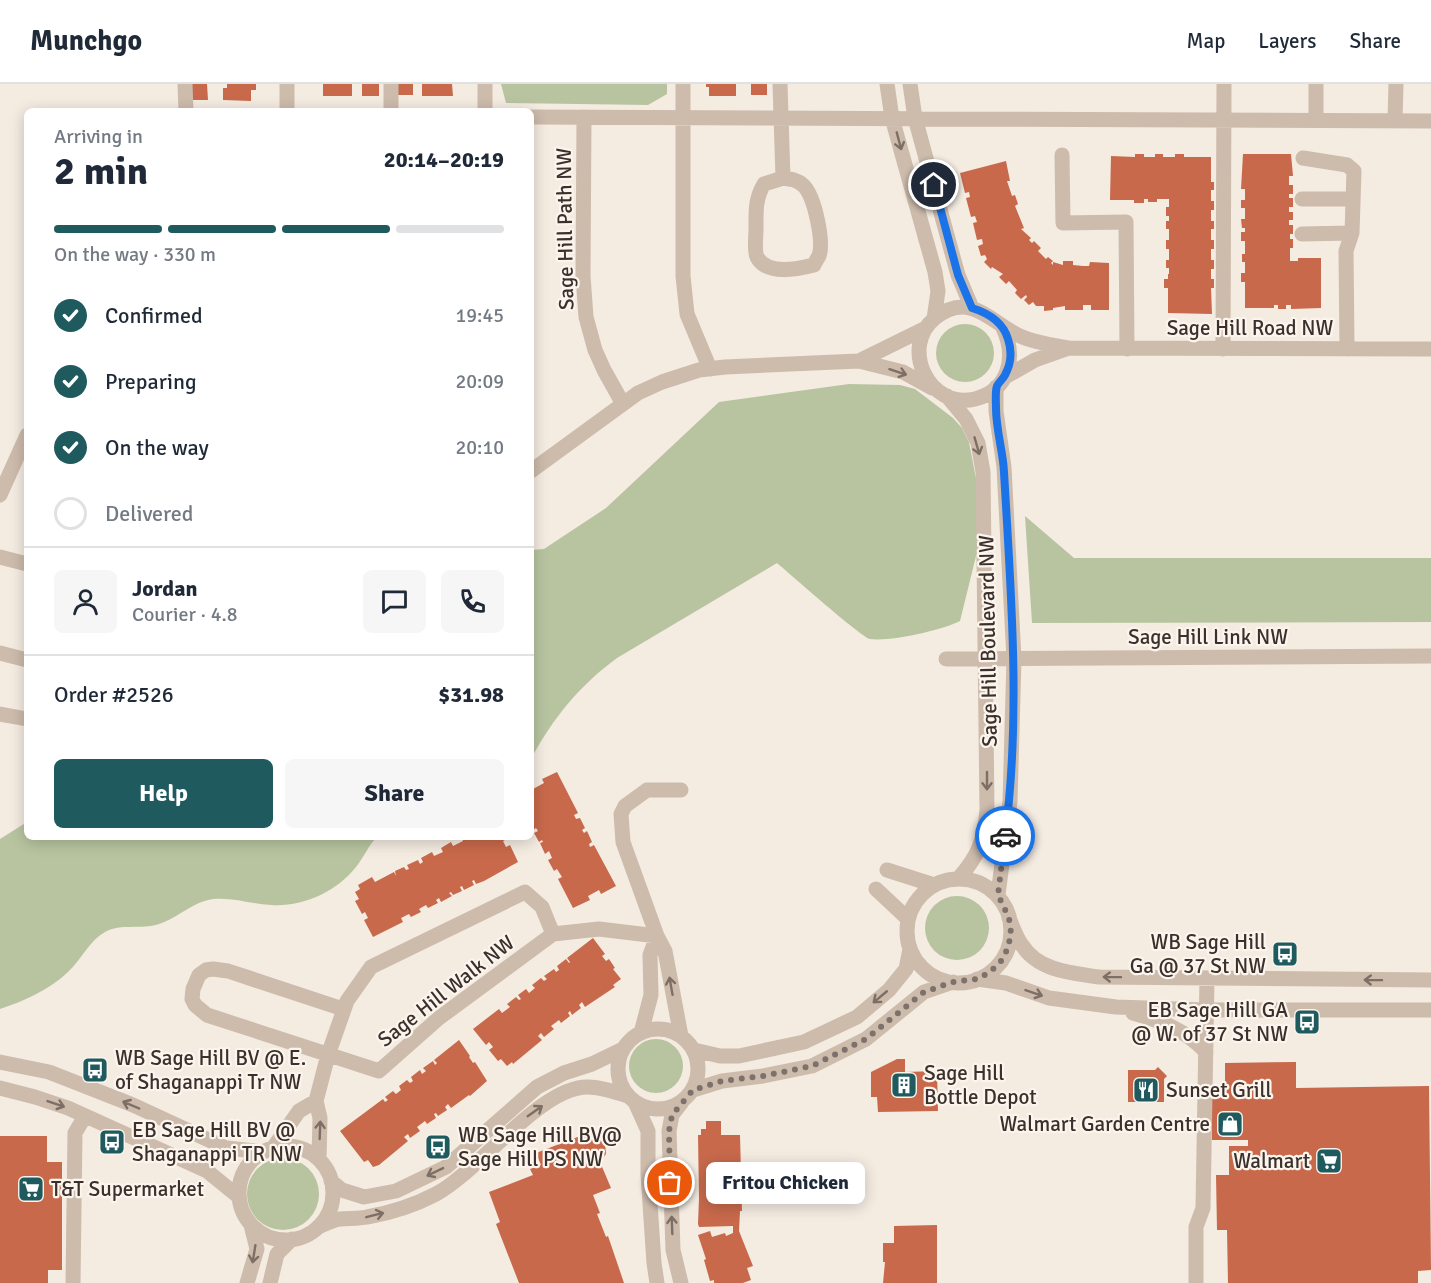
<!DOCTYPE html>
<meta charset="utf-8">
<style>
:root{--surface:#fff;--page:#f6f6f7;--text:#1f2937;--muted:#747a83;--line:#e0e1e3;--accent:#1f5a5e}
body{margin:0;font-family:Signika,sans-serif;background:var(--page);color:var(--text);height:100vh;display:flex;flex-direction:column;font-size:22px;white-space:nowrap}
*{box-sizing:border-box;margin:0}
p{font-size:20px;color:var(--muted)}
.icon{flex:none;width:33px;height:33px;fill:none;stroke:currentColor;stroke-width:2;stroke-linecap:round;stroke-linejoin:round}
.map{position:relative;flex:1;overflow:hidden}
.side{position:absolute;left:24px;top:24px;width:510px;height:732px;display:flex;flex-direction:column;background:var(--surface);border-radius:9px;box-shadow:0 3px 15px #0003}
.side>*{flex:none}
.pin{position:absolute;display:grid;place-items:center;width:51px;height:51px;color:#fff;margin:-26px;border:3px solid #fff;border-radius:50%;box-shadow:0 2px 6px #0007}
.courier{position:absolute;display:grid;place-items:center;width:60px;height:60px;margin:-30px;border:4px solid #1a73e8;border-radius:50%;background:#fff;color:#222;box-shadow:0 2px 8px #0007}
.bubble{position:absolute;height:42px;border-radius:9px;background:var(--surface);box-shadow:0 3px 15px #0003;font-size:20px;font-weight:700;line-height:42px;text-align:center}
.overview em{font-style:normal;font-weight:700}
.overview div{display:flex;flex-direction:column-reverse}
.overview{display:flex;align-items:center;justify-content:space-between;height:102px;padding:0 30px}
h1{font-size:39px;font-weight:700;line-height:45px}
.bar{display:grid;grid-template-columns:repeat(4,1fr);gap:9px 6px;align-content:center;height:72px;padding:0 30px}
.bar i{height:8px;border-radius:4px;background:var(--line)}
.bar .current{background:var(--accent)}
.bar p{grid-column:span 4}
.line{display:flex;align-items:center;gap:15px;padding:0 30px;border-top:2px solid var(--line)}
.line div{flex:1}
.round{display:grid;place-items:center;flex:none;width:63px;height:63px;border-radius:9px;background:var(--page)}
ol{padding:0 30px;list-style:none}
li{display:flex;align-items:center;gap:18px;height:66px}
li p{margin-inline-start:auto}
li .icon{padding:6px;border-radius:50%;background:var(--accent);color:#fff;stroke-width:4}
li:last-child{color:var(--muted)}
li i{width:33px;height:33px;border:3px solid var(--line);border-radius:50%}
.action{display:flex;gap:12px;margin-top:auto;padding:12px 30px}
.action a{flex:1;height:69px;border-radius:9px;background:var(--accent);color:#fff;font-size:24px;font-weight:700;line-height:69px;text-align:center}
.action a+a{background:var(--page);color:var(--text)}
header{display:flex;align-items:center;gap:36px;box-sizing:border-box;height:84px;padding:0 30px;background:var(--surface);border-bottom:2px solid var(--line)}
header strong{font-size:28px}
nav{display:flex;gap:33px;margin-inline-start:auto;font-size:21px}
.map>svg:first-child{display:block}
</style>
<header>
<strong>Munchgo</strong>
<nav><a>Map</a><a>Layers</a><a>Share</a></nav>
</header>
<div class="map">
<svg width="1431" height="1199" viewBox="0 0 1431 1199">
<rect width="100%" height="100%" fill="#f4ebe1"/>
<path fill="#b8c4a0" d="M501,0H667V10L648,21L506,19Z
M936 269a29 29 0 1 1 58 0a29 29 0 1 1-58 0Z
M849,300L900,301L915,305L953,334L962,344L969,358L978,405V464L960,537C943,546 890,558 870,555C861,553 790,490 777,479L617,574C580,601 553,634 531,675V466L544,465L606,424L719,318Z
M1025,432L1074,474H1431V538L1032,539Z
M27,738V753H377C368,762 364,773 356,783C336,808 303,823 271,821C251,820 233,813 213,815C192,818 178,834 159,840C141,846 121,839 105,848C89,857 81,876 68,888C49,906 24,917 0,925V755Z
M925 844a32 32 0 1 1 64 0a32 32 0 1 1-64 0Z
M629 982a27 27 0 1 1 54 0a27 27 0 1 1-54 0Z
M247 1110a36 36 0 1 1 72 0a36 36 0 1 1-72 0Z"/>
<path fill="#c8694b" d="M191,0H207L208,16H192Z
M227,0H256V6H251V17L223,16V4H227Z
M323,0H352V12H323Z
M362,0H379V12H362Z
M398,0H413V11H398Z
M422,0H452L453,12H422Z
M706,0H736V12H709V3H706Z
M751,0H767V11H751Z
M1135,70H1144V73H1155V70H1163V73H1175V70H1184V73H1211V98H1214V106H1211V117H1214V126H1211V137H1214V145H1211V156H1214V165H1211V176H1214V185H1211V195H1214V204H1211L1212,230L1168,229V204H1164V195H1168V190H1169V184H1166V176H1169V165H1166V156H1169V145H1166V137H1169V132H1166V123H1169V115H1157V118H1148V115H1144V119H1134V116H1110L1111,72L1135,73Z
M1243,70H1291L1293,92H1289V101H1293V110H1289V114H1293V123H1289V128H1293V136H1289V141H1293V150H1290V155H1293V164H1290V177H1298V174H1321V224L1291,225V221H1286V225H1278V221H1274V224H1245V198H1241V189H1245V178H1242V170H1245V157H1241V148H1245V144H1242L1241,135H1245V124H1241V116H1245V105H1241Z
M1006,77L1010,97H1007L1012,112L1015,111L1018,120L1015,122L1024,144L1021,145L1031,154L1029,156L1032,159L1034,157L1041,164L1038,167L1046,175L1048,173L1053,177L1051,179L1053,181V178L1063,181V177H1073V181L1083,182H1089L1090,178L1109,179V226H1091V221H1083V226H1065V222L1053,224V226L1044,227V222H1036L1033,218L1029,221L1024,216L1027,213L1026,211L1021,215L1015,209L1017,206L1009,197L1006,200L999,193L1003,190L992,183L991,185L984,178L987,175L985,171L981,172L978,162L983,160L982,155L977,156L973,139L977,138L975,132L971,133L966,114L970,113L969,108L965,109L960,89Z
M557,688L578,729L574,731L576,735L580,734L585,744L582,746L584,749L587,747L592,758L589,760L590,763L594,761L616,802L601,810L599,806L588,812L590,816L573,824L558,795L562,793L557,785L554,787L548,776L552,774L549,767L545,770L540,759L543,758L542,756L539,758L534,749L538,747L536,744L533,746L531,742V701L533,705L544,699L542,695Z
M462,753H506L507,755L503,757L506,763L510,761L518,778L484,797L476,800L474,796L472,797L474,801L464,806L462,802L460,803L462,807L453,811L451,808L449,809L452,812L441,818L439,814L436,816L438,819L428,824L426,821L419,825L421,828L411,833L409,830L401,834L403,838L373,853L364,836L368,834L365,828L362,830L355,817L359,815L355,808L360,805L358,801L372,793L375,798L394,788L396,792L395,787L404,783L406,786L409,785L407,781L418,776L420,780L423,778L421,774L432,768L434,772L443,768L441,764L451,758L453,762L463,757Z
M593,854L605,870L602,872L606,877L609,875L615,884L613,885L621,895L613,901L615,903L585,923L582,918L579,921L581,924L572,931L570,927L568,929L570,932L561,939L559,936L551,942L554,945L544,953L541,949L538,952L542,956L513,980L512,978L507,982L501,975L498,977L489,966L493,963L489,958L486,961L473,945L499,925L502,929L510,923L507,920L516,913L519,916L521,915L518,911L526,905L529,909L535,904L532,901L541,894L544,897L547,895L544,892L554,885L556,888L559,886L557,882L566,875L569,879L570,878L567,874Z
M459,956L470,972L469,973L473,979L475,978L487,997L470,1012L469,1011L451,1024L448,1020L445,1023L447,1026L438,1032L436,1029L434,1030L436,1034L427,1040L425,1037L417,1043L420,1047L410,1054L408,1050L404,1053L408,1057L379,1081L373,1083L368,1076L364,1078L340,1047L383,1015L385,1018L388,1016L385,1013L393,1007L396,1010L401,1006L399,1002L407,996L410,999L413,997L411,993L420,986L422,990L426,987L423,984L433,977L435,981L437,979L434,976Z
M897,975H905V988L937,987L938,1027L878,1028L877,1013H871V988Z
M1296,978V1004L1429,1002L1431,1186L1418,1187V1199H1228L1227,1146H1217L1216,1091H1229V1062H1248V1056H1212V1003H1225V979Z
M1158,983L1167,992L1164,995V1018H1128V986H1155Z
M706,1037H721V1051H740L742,1127H740L739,1147L753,1182L747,1184L751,1196L743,1199H714V1196L710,1197L704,1176L706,1175L698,1151L710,1147L712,1153L725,1149L726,1152L733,1149V1142L699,1143L698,1140L699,1115L698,1051H701V1045H706Z
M588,1049L600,1052L605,1059L606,1070L600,1078L611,1104L593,1111L600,1129L597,1130L606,1153L608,1152L624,1199H519L496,1140L500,1138L489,1108L533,1091L530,1085L541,1081L536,1069Z
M0,1052H47V1078H62V1186H48V1199H0Z
M937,1141V1199H883L885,1178H883V1159H894V1142Z"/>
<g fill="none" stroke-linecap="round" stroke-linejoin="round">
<path stroke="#cdbbac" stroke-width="15" d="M185,0L186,27
M287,0V27
M391,0V27
M683,0V192L687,230L710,285
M780,0L783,94L764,100C755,115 756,128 756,145C756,154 754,166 757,173C767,192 798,185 814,181C815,178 817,175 819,172C824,158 815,114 804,102C798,96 791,95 783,94
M887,0L892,34L935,188L938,207L934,235
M910,0L915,34L958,191L972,224
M1316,0V36
M485,27V0
M531,33L1431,37
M584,33L583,192L586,233L595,266L604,286L623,320
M1395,37L1396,0
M1062,71L1063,139L1126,138L1127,265
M1303,74L1347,81L1354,87L1352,149L1346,167L1347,265
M1302,115H1353
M1302,150L1352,149
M1002,242C1017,272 1010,306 975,315C929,326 899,263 935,234C971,206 991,239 1020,252C1035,259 1053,261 1069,264L1431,265
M1223,265L1224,0
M859,277L926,244
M1005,293L1035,276L1066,265
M996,303V327L1004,383L1014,575L1010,717L998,811
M947,312L966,335L978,359L983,388L987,726C984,756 979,771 959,794
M531,387L638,309L662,298L699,286L725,283L859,277L903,288L932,304
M0,411L27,351
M0,473L27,480
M0,569L27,576
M946,575L1431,572
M0,630L27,635
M681,706H647L625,722L621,730L623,758L657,852L665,867L681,952
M887,786L934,801
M907 847a52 52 0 1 1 104 0a52 52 0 1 1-104 0Z
M876,805L908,835
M1009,834C1013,843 1016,853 1022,861C1038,887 1072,889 1099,893L1431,896
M553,850L599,845L657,852
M977,895L1006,899L1049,914L1116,923L1206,926H1431
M1133,929C1161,937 1186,946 1206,968
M618 985a40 40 0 1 1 80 0a40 40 0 1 1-80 0Z
M641,949L651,911L650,871L657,852
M694,966L720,972H739L804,958L857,933L889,906L906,885L910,865
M0,978L49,988L133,1021L226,1064L264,1068
M0,1004L35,1013L68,1024L207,1087L239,1113
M693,1006L722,997L763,992L812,982L866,955L924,908L953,898
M635,1018L648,1047V1090L654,1179L657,1199
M239 1109a47 47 0 1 1 94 0a47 47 0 1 1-94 0Z
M273,1064L299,1027L316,1017
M319,1075L320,1034L316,1017L328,971L347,917L371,883L525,808L542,823L553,850L439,934L379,987L207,931L195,921L192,915L193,905L199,891L206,886L213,885L228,887L343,925
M331,1097L342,1106L364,1113L396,1107L446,1083L537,1003L564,989L592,980L623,965
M318,1143C325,1140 332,1136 340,1135C349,1134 358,1135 367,1133C390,1129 415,1121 436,1110C479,1087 541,1002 588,1003C601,1003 615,1008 628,1012
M73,1199L75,1049L85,1032
M247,1199L257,1165L251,1141
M270,1199L277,1170L292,1155
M681,1199L673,1166L669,1047L672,1031L682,1018
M1196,1199V1143L1203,1124L1207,894"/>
</g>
<defs><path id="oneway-shaft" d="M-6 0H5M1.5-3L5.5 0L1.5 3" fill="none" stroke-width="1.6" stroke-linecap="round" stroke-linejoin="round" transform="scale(1.5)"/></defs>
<g stroke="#7d6f65">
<use href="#oneway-shaft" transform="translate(899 57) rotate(75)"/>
<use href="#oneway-shaft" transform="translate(898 288) rotate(18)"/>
<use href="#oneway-shaft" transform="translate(977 362) rotate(74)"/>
<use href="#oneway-shaft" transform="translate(987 697) rotate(90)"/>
<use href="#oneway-shaft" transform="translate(1112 893) rotate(-179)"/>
<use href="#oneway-shaft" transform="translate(1373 896) rotate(-179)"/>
<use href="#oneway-shaft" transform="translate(671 902) rotate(-100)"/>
<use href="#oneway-shaft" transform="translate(1034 909) rotate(19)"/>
<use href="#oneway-shaft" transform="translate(880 913) rotate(140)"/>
<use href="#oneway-shaft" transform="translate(56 1020) rotate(19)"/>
<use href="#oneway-shaft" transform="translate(131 1021) rotate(-157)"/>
<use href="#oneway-shaft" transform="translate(535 1027) rotate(-35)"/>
<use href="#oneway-shaft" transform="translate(320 1046) rotate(-88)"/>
<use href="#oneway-shaft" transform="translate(435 1088) rotate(154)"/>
<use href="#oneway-shaft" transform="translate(375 1131) rotate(-14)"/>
<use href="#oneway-shaft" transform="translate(672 1141) rotate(-92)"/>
<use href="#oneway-shaft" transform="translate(254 1170) rotate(99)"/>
</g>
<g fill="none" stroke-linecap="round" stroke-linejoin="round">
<path stroke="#7c716b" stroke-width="6" stroke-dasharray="0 10.8" d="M670,1099L669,1047L672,1031L693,1006L722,997L763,992L812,982L866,955L924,908L953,898L977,895L990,888L1001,877L1008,864L1011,849L1009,834L998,811L1005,752"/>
<path stroke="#1a73e8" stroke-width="8" d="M934,101L958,191L972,224C988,229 1003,238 1008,255C1012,267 1011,280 1005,291C1003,295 999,298 997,302C995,307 996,318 996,324C996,346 1003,367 1004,388C1011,509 1021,632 1005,752"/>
</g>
<defs>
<symbol id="bus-square" viewBox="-11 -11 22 22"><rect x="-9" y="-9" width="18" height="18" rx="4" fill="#1f5a5e" stroke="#fbf5ee"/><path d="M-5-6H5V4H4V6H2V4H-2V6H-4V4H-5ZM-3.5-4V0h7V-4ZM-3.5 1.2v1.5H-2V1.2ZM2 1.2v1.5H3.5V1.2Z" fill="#fff"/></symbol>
<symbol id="building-square" viewBox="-11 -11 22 22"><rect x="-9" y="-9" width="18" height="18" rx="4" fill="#1f5a5e" stroke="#fbf5ee"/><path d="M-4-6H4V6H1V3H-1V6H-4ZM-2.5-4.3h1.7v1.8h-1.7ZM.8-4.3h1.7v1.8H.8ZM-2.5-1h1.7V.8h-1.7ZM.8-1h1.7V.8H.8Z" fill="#fff"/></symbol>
<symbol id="restaurant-square" viewBox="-11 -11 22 22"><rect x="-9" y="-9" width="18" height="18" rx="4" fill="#1f5a5e" stroke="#fbf5ee"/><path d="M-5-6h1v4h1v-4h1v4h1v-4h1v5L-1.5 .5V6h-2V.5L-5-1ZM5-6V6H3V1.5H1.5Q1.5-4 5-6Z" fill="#fff"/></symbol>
<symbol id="shop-square" viewBox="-11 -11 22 22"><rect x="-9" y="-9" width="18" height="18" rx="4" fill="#1f5a5e" stroke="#fbf5ee"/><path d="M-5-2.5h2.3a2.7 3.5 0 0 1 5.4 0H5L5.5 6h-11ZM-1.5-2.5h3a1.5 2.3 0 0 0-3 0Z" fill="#fff"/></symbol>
<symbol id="supermarket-square" viewBox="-11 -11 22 22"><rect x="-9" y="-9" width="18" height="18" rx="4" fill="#1f5a5e" stroke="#fbf5ee"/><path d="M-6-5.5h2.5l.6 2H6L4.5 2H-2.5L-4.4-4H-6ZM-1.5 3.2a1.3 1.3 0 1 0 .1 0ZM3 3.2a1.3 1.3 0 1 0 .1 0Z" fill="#fff"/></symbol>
</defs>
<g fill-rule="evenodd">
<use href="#bus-square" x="1270" y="855" width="30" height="30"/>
<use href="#bus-square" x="1292" y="923" width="30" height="30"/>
<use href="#bus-square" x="80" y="971" width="30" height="30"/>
<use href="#building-square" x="889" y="986" width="30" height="30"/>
<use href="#restaurant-square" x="1131" y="991" width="30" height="30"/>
<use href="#shop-square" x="1215" y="1025" width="30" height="30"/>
<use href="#bus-square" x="97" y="1043" width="30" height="30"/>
<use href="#bus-square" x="423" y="1048" width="30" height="30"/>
<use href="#supermarket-square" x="1314" y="1062" width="30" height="30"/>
<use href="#supermarket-square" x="16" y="1090" width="30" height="30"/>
</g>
<g text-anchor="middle" stroke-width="4.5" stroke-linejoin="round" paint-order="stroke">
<g font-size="21" fill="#3b302b" stroke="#fbf5ee">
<text transform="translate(565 145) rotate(-91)" y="7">Sage Hill Path NW</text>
<text x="1250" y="251">Sage Hill Road NW</text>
<text x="1208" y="560">Sage Hill Link NW</text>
<text transform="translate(988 557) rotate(-91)" y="7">Sage Hill Boulevard NW</text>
<text transform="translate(446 907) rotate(-38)" y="7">Sage Hill Walk NW</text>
</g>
<g font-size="21" fill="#3b302b" stroke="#fbf5ee" text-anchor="start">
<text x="1266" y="865" text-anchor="end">WB Sage Hill<tspan x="1266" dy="24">Ga @ 37 St NW</tspan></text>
<text x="1288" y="933" text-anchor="end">EB Sage Hill GA<tspan x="1288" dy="24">@ W. of 37 St NW</tspan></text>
<text x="115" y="981">WB Sage Hill BV @ E.<tspan x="115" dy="24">of Shaganappi Tr NW</tspan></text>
<text x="924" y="996">Sage Hill<tspan x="924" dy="24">Bottle Depot</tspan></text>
<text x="1166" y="1013">Sunset Grill</text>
<text x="1210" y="1047" text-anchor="end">Walmart Garden Centre</text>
<text x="132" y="1053">EB Sage Hill BV @<tspan x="132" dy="24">Shaganappi TR NW</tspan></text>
<text x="458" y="1058">WB Sage Hill BV@<tspan x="458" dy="24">Sage Hill PS NW</tspan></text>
<text x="1310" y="1084" text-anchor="end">Walmart</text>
<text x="51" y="1112">T&amp;T Supermarket</text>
</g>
</g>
</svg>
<div class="pin" style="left:670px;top:1099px;background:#ea580c"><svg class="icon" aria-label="bag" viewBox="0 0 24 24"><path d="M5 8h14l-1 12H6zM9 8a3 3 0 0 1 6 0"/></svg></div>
<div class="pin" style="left:934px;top:101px;background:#1f2937"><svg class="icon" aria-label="home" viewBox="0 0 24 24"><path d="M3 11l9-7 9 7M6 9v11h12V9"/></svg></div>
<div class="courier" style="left:1005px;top:752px"><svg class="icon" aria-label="car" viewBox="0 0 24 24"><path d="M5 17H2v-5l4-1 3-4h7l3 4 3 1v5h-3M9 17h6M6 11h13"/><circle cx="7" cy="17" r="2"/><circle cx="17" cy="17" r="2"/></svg></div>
<div class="bubble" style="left:706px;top:1078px;width:159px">Fritou Chicken</div>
<section class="side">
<div class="overview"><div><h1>2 min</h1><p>Arriving in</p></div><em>20:14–20:19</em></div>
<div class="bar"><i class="current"></i><i class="current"></i><i class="current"></i><i></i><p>On the way · 330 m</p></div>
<ol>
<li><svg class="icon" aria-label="check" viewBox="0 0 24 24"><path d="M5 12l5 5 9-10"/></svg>Confirmed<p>19:45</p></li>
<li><svg class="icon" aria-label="check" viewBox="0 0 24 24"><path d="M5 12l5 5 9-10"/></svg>Preparing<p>20:09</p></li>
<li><svg class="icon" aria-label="check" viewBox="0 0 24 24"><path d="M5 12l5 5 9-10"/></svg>On the way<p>20:10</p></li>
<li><i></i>Delivered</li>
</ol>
<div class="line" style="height:108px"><a class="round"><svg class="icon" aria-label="person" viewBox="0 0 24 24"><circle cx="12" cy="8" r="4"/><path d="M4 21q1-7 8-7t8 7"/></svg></a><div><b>Jordan</b><p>Courier · 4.8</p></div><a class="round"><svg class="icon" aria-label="chat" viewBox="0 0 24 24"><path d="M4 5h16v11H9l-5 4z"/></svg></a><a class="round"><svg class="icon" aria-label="phone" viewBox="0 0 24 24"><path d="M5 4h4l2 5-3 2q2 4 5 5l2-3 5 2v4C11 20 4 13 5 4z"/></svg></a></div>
<div class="line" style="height:78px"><div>Order #2526</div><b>$31.98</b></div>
<div class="action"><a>Help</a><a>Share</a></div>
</section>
</div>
